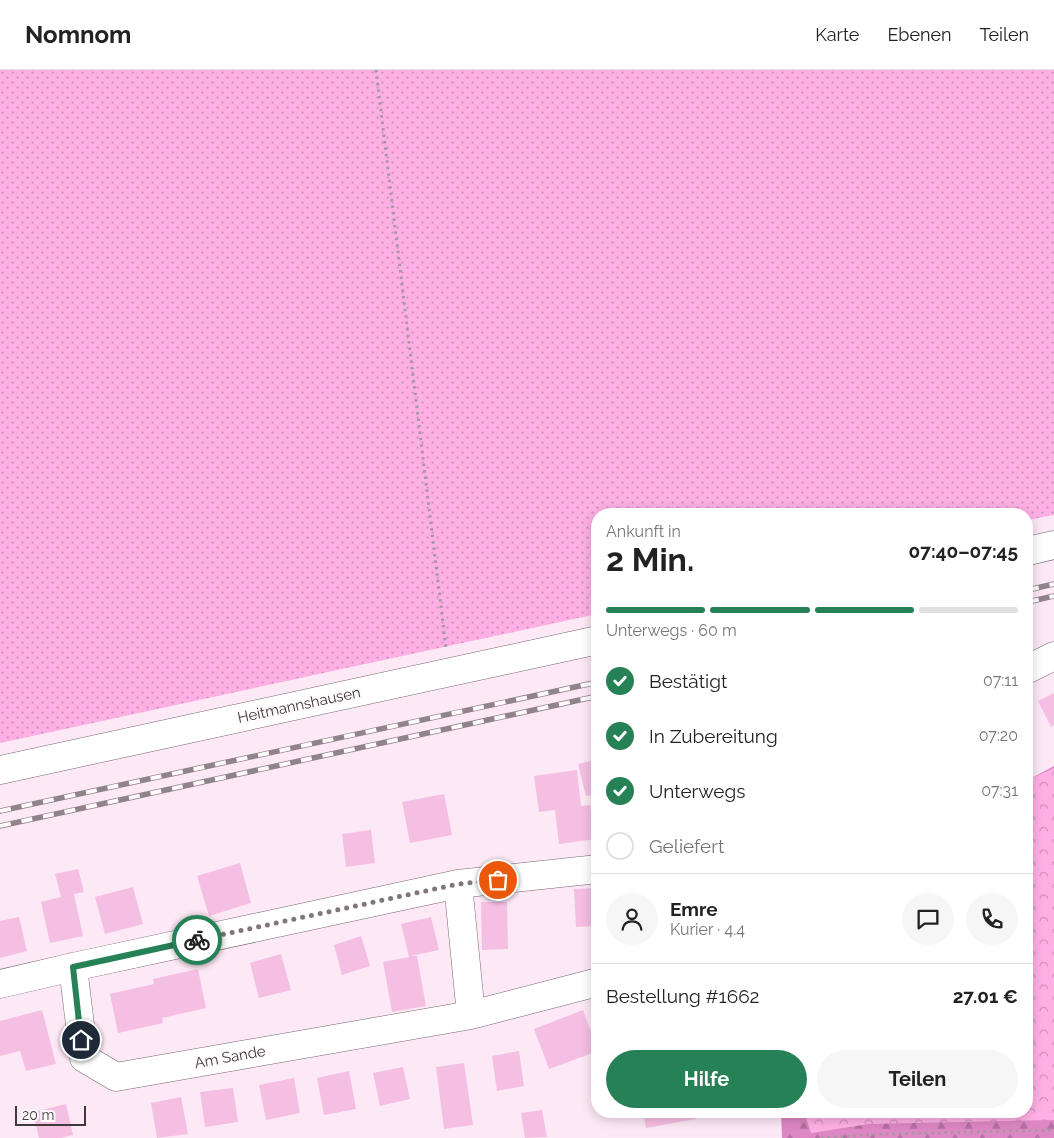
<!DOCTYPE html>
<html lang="de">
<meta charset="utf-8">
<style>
:root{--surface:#fff;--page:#f6f6f6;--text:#222;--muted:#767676;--line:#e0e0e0;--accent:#268156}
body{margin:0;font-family:Raleway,sans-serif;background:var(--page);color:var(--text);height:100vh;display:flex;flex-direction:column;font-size:19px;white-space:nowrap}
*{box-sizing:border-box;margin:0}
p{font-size:16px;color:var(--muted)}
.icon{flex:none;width:28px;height:28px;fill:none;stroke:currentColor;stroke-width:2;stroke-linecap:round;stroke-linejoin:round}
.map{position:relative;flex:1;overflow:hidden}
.sheet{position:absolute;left:591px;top:438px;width:442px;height:610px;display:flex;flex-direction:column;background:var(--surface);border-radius:20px;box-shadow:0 2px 12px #0003}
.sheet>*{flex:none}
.scale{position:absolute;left:15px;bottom:12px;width:71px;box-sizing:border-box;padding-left:5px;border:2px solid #40383d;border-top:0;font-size:14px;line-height:18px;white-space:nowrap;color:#40383d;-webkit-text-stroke:4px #fffbfd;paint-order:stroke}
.pin{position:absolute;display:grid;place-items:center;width:42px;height:42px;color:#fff;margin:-21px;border:2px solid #fff;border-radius:50%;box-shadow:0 1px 5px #0007}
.courier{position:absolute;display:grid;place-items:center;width:50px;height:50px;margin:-25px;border:4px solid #268156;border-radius:50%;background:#fff;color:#222;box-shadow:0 1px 6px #0007}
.overview em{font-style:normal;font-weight:700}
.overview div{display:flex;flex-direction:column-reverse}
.overview{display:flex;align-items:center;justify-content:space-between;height:85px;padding:0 15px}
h1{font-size:32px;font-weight:700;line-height:38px}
.bar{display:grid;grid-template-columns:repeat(4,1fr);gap:8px 5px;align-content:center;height:60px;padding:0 15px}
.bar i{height:6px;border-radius:4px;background:var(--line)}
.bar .current{background:var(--accent)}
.bar p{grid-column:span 4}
.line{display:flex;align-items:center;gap:12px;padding:0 15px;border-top:1px solid var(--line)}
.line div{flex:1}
.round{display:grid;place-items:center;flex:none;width:52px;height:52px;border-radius:26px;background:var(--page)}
ol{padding:0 15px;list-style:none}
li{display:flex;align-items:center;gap:15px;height:55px}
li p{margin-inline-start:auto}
li .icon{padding:5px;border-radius:50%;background:var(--accent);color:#fff;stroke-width:4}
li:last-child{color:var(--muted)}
li i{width:28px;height:28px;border:2px solid var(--line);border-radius:50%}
.button{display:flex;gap:10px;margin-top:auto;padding:10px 15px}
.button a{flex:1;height:58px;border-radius:30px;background:var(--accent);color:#fff;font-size:20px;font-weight:700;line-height:58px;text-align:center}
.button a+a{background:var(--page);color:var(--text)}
header{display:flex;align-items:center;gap:30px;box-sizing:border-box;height:70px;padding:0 25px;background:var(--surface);border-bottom:1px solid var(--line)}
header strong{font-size:24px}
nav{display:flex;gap:28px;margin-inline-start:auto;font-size:18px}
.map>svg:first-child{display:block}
</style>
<header>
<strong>Nomnom</strong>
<nav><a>Karte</a><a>Ebenen</a><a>Teilen</a></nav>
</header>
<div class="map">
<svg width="1054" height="1068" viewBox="0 0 1054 1068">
<defs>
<pattern id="grass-dots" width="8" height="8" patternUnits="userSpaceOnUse" patternTransform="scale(1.25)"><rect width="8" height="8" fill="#feb0e5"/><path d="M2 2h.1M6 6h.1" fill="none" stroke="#cf90bb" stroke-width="1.8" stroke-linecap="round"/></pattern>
<pattern id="forest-firs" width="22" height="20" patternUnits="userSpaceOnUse" patternTransform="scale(1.25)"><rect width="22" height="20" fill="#dd87c4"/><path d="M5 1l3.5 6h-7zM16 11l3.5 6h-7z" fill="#b56fa0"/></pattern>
<pattern id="park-crowns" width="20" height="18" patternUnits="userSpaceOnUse" patternTransform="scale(1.25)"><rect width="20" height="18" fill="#feb0e5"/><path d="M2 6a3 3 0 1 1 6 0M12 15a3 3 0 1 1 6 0" fill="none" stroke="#cf90bb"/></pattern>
</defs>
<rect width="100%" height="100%" fill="#fde8f5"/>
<path fill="url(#grass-dots)" d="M0,0H1054V445L1028,450V444H598L597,544L0,673Z"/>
<path fill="url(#forest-firs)" d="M1054,696V1068H782L781,1041H1028V710Z"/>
<path fill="url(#park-crowns)" d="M1054,698V1050L869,1054L811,1063L804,1041H1028V710Z"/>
<path fill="#f5bfe4" d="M1054,623V655L1051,657L1038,631Z
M598,689V724L586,726L578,694Z
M577,700L581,736L590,735L595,769L559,774L555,740L539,742L534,706Z
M444,724L452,765L410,773L402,732Z
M371,760L375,793L346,797L342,764Z
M240,793L251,833L209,846L197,806Z
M78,799L84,822L74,824L83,866L50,873L41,832L61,827L55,804Z
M133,817L143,854L105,864L95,827Z
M598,818V856L576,857L574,819Z
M481,832H507L508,879L482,880Z
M19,847L27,881L0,888V851Z
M431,847L439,880L411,886H417L426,936L392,942L383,892L409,887L401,854Z
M361,866L370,896L342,905L334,875Z
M281,884L291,920L259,928L250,893Z
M198,899L206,938L162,948L163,953L118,963L110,924L154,914L153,909Z
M42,940L56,994L26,1001L20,981L0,986V951Z
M583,940L598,981L549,999L534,959Z
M519,981L524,1016L497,1021L492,986Z
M464,993L473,1055L444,1059L436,997Z
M403,997L410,1029L380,1036L373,1003Z
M349,1001L356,1039L324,1045L317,1008Z
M294,1008L300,1043L266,1050L259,1015Z
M233,1018L238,1052L205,1057L200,1022Z
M181,1027L188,1064L157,1068L151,1033Z
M66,1034L73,1065L60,1068H39L33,1042Z
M542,1040L547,1067L525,1068L521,1043Z
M643,1041H694L696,1049L646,1058Z"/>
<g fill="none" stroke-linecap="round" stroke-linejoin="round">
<defs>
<path id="minor" d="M1028,481L1054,475
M1028,599L1054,586
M0,700L598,570
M458,814L471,945L598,912
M73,897L84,988L116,1007L471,945
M0,914L73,897L458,814L598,799"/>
</defs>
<use href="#minor" stroke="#786672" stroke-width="29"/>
<path stroke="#a697a1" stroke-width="3" stroke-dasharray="2.5 4" stroke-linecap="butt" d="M376,0L446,578
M821,1068L884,1064L1054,1060"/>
<use href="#minor" stroke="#fff" stroke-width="28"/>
<defs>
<path id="rail" d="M1028,520L1054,514
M1028,532L1054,526
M0,741L598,612
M0,756L598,626"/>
</defs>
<use href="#rail" stroke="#91838b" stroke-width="5.5"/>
<use href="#rail" stroke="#fffbfd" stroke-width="4" stroke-dasharray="11" stroke-linecap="butt"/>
</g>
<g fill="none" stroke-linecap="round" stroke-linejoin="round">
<path stroke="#82767d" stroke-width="5" stroke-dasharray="0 9" d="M197,870L458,814L498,810"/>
<path stroke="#268156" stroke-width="6" d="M81,970L73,897L197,870"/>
</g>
<g text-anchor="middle" stroke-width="5" stroke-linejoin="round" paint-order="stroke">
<g font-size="15" fill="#40383d" stroke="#fffbfd">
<text transform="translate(299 635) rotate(-12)" y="5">Heitmannshausen</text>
<text transform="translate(230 987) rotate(-10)" y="5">Am Sande</text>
</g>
</g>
</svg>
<div class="scale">20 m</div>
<div class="pin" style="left:498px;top:810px;background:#ea580c"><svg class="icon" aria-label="bag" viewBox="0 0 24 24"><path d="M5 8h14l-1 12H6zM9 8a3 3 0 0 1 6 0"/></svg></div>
<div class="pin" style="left:81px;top:970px;background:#1f2937"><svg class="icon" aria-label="home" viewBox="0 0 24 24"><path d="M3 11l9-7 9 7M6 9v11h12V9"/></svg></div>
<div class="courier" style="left:197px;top:870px"><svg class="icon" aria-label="bike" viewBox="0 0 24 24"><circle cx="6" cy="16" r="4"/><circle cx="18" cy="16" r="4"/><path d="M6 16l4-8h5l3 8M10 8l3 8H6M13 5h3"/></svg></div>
<section class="sheet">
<div class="overview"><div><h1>2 Min.</h1><p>Ankunft in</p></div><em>07:40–07:45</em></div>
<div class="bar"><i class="current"></i><i class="current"></i><i class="current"></i><i></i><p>Unterwegs · 60 m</p></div>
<ol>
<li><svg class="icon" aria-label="check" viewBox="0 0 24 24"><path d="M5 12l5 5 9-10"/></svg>Bestätigt<p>07:11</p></li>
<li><svg class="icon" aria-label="check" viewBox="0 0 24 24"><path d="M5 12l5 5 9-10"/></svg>In Zubereitung<p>07:20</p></li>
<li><svg class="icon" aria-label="check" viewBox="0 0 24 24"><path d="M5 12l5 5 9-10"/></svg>Unterwegs<p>07:31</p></li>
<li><i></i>Geliefert</li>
</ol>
<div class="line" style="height:90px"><a class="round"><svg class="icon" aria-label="person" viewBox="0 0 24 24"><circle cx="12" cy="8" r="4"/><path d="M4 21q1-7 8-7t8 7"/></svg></a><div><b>Emre</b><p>Kurier · 4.4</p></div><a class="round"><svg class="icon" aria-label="chat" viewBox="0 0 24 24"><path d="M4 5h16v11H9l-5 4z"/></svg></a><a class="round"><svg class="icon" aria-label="phone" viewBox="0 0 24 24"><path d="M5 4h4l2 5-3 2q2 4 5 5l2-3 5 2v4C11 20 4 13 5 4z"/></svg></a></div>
<div class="line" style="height:65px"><div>Bestellung #1662</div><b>27.01 €</b></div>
<div class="button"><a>Hilfe</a><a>Teilen</a></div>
</section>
</div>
